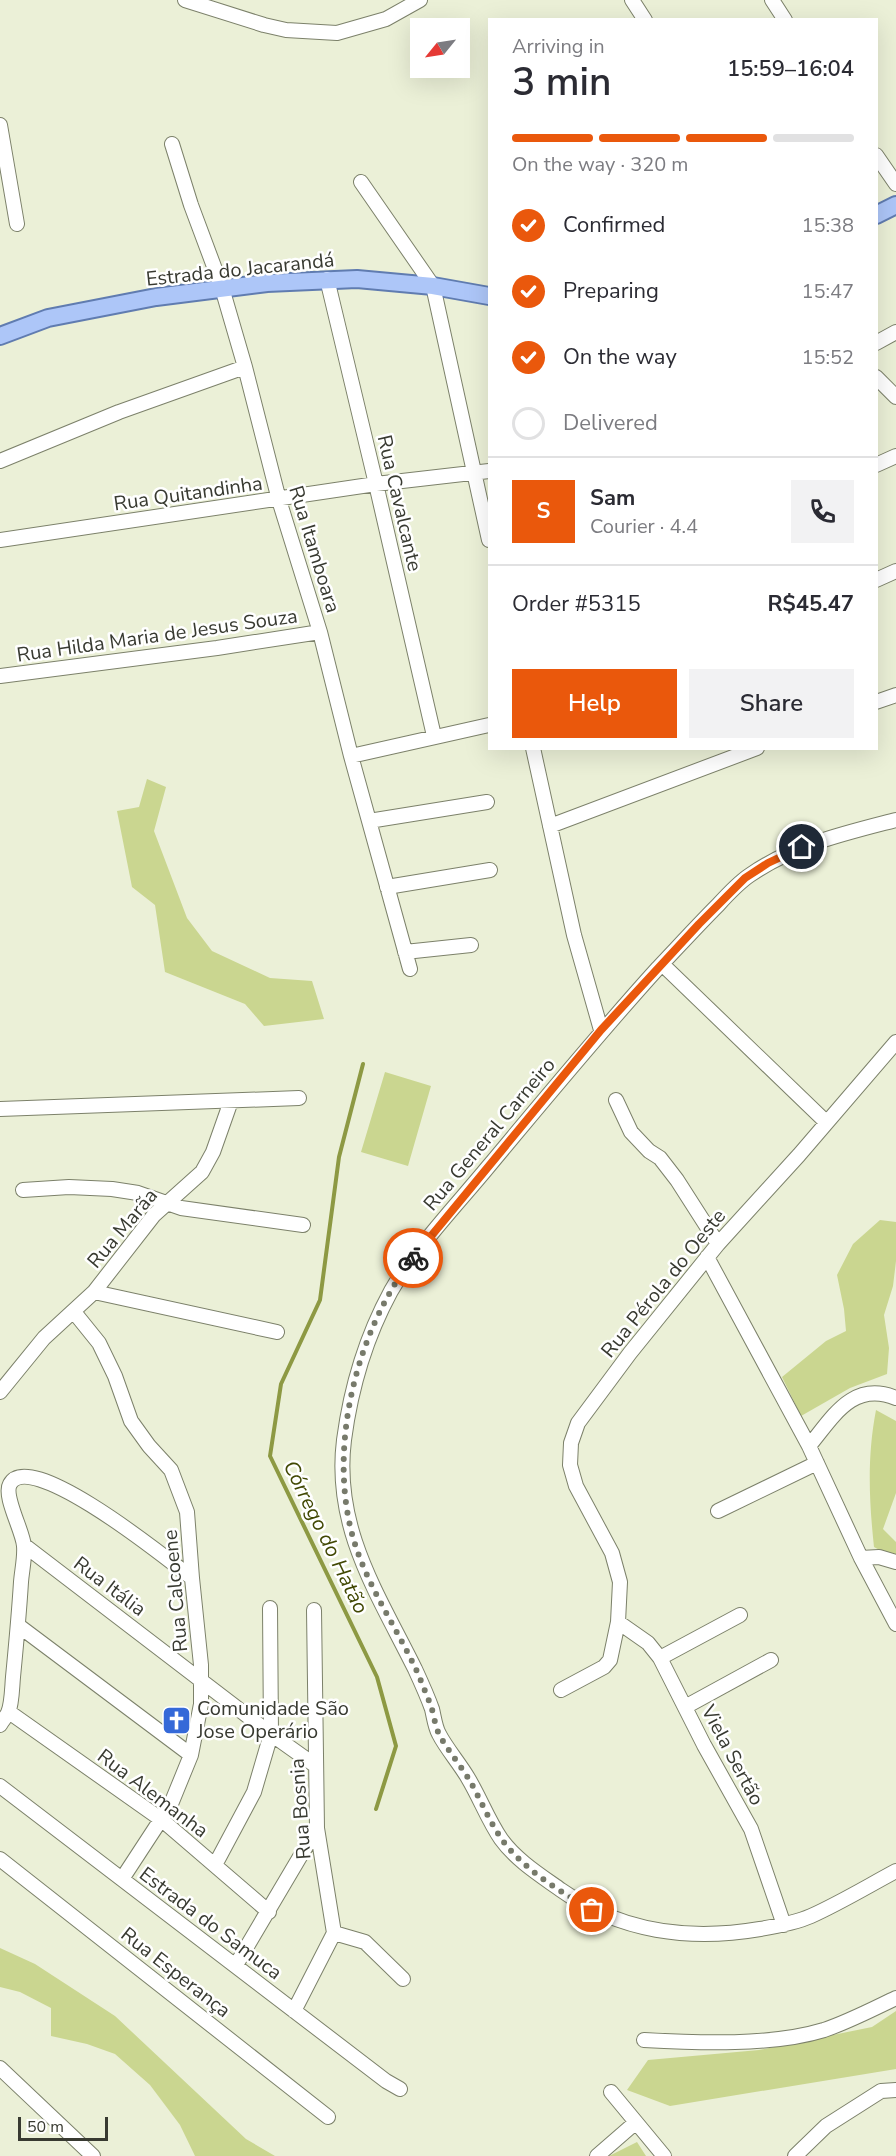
<!DOCTYPE html>
<meta charset="utf-8">
<style>
:root{--surface:#fff;--page:#f2f2f3;--text:#2b2b33;--muted:#7c7c81;--line:#e1e1e2;--accent:#ea580c}
body{margin:0;font-family:"Nunito Sans",sans-serif;background:var(--page);color:var(--text);height:100vh;display:flex;flex-direction:column;font-size:22px;white-space:nowrap}
*{box-sizing:border-box;margin:0}
p{font-size:20px;color:var(--muted)}
.icon{flex:none;width:33px;height:33px;fill:none;stroke:currentColor;stroke-width:2;stroke-linecap:round;stroke-linejoin:round}
.map{position:relative;flex:1;overflow:hidden}
.drawer{position:absolute;left:488px;top:18px;width:390px;height:732px;display:flex;flex-direction:column;background:var(--surface);border-radius:0px;box-shadow:0 6px 24px #0002}
.drawer>*{flex:none}
.needle{width:39px;rotate:240deg}
.fabs{position:absolute;left:410px;top:18px;display:grid;gap:12px}
.fabs a{display:grid;place-items:center;width:60px;height:60px;border-radius:0px;background:var(--surface);box-shadow:0 6px 24px #0002;font-size:30px}
.scale{position:absolute;left:18px;bottom:15px;width:90px;box-sizing:border-box;padding-left:6px;border:3px solid #383a31;border-top:0;font-size:16px;line-height:21px;white-space:nowrap;color:#383a31;-webkit-text-stroke:4px #fff;paint-order:stroke}
.pin{position:absolute;display:grid;place-items:center;width:51px;height:51px;color:#fff;margin:-26px;border:3px solid #fff;border-radius:50%;box-shadow:0 2px 6px #0007}
.courier{position:absolute;display:grid;place-items:center;width:60px;height:60px;margin:-30px;border:4px solid #ea580c;border-radius:50%;background:#fff;color:#222;box-shadow:0 2px 8px #0007}
.summary em{font-style:normal;font-weight:600}
.summary div{display:flex;flex-direction:column-reverse}
.summary{display:flex;align-items:center;justify-content:space-between;height:102px;padding:0 24px}
h1{font-size:39px;font-weight:600;line-height:45px}
.bar{display:grid;grid-template-columns:repeat(4,1fr);gap:9px 6px;align-content:center;height:72px;padding:0 24px}
.bar i{height:8px;border-radius:4px;background:var(--line)}
.bar .active{background:var(--accent)}
.bar p{grid-column:span 4}
.line{display:flex;align-items:center;gap:15px;padding:0 24px;border-top:2px solid var(--line)}
.line div{flex:1}
.round{display:grid;place-items:center;flex:none;width:63px;height:63px;border-radius:0px;background:var(--page)}
ol{padding:0 24px;list-style:none}
li{display:flex;align-items:center;gap:18px;height:66px}
li p{margin-inline-start:auto}
li .icon{padding:6px;border-radius:50%;background:var(--accent);color:#fff;stroke-width:4}
li:last-child{color:var(--muted)}
li i{width:33px;height:33px;border:3px solid var(--line);border-radius:50%}
.action{display:flex;gap:12px;margin-top:auto;padding:12px 24px}
.action a{flex:1;height:69px;border-radius:0px;background:var(--accent);color:#fff;font-size:24px;font-weight:600;line-height:69px;text-align:center}
.action a+a{background:var(--page);color:var(--text)}
.map>svg:first-child{display:block}
</style>
<div class="map">
<svg width="896" height="2156" viewBox="0 0 896 2156">
<rect width="100%" height="100%" fill="#ebf0d7"/>
<path fill="#cad690" d="M147,779L166,787L154,831L187,918L212,951L270,978L312,981L324,1019L264,1026L245,1004L165,972L155,905L132,887L117,811L139,807Z
M385,1072L431,1086L408,1166L361,1152Z
M880,1220L896,1222V1261L893,1286L884,1315L889,1348L887,1374L850,1388L801,1416L782,1377L826,1341L846,1331L844,1309L837,1275L853,1244Z
M876,1410L896,1421V1493L883,1529L896,1542V1559L874,1547C869,1500 867,1457 876,1410Z
M0,1948L35,1964L115,2016L246,2139L275,2156H195L180,2125L150,2085L115,2054L87,2044L51,2036V2008L20,1992L0,1987Z
M896,2011V2069L670,2106L627,2090L648,2060L759,2050L872,2027Z
M637,2142L646,2156H609Z"/>
<g fill="none" stroke-linecap="round" stroke-linejoin="round">
<path stroke="#8d9943" stroke-width="4" d="M363,1064L339,1157L320,1300L281,1384L270,1456L377,1677L396,1746L376,1809"/>
<defs>
<path id="minor" d="M185,0L264,25L286,30L337,33L386,19L420,0
M632,0L645,20
M772,0L785,20
M0,125L17,224
M172,144L191,205L222,288L245,367L279,500L320,632L351,756L410,969
M876,155L896,184
M361,182L433,286L489,540
M327,279L376,484L434,736
M876,343L896,332
M876,377L896,397
M0,461L119,412L245,367
M876,465L896,456
M0,540L376,484L489,471
M876,580L896,571
M0,676L217,648L320,632
M876,702L896,695
M533,748L574,935L601,1030
M351,756L489,725
M896,820C846,833 793,845 750,875C738,883 728,894 718,905C698,925 678,947 658,968C599,1033 544,1100 488,1167C455,1207 417,1246 391,1291C366,1337 351,1387 344,1440C333,1528 378,1594 415,1669C421,1682 427,1695 432,1709C434,1717 435,1727 439,1734C446,1748 460,1764 468,1778C480,1798 488,1820 501,1839C516,1860 540,1875 561,1890C620,1932 690,1941 760,1929C778,1926 795,1923 811,1916C840,1903 868,1886 896,1871
M369,821L487,802
M550,826L757,748
M387,887L490,870
M405,952L471,945
M662,964L826,1122
M616,1100L631,1132L649,1151L660,1158L677,1180L718,1244
M0,1109L299,1098
M23,1190L69,1187L112,1189L138,1193L181,1208L303,1225
M707,1257L809,1446L861,1558L896,1624
M94,1292L277,1332
M74,1312L99,1343L115,1376L131,1421L149,1446L171,1470L187,1512L192,1578L201,1665V1704L191,1755L171,1804L122,1879
M0,1392L44,1338L94,1292L154,1215L202,1172L213,1152L231,1101
M809,1446C833,1417 853,1380 896,1398
M718,1511L817,1463
M24,1545L271,1734L316,1766
M861,1558L879,1557L896,1562
M314,1610L317,1828L334,1933
M618,1622L648,1643L660,1658L704,1745L751,1829L784,1925
M19,1626L191,1755
M660,1658L740,1615
M561,1690L604,1667L610,1660L618,1622L620,1582L612,1553L576,1486L570,1465L571,1443L578,1423L630,1353L718,1244L799,1155L896,1042
M685,1707L771,1660
M9,1712L162,1820L269,1912
M0,1725C2,1721 6,1717 8,1713C12,1704 12,1688 13,1677C16,1646 19,1614 21,1582C22,1570 25,1557 24,1546C23,1531 3,1496 10,1484C30,1447 171,1562 192,1578
M0,1786L386,2081L400,2089
M0,1859L328,2117
M215,1865L254,1792L271,1734L270,1608
M334,1933L365,1942L403,1979
M236,1965L317,1828
M294,2011L334,1933
M644,2040C698,2043 772,2046 824,2030C848,2022 873,2009 896,1998
M0,2068L93,2156
M611,2092L664,2156
M597,2156L635,2123
M795,2156L826,2126L881,2091L896,2090"/>
<path id="major" d="M876,215L896,205
M0,336L48,318L156,297L267,283L357,279L433,286L489,296"/>
</defs>
<use href="#minor" stroke="#7c816a" stroke-width="16"/>
<use href="#major" stroke="#607cb0" stroke-width="20"/>
<use href="#minor" stroke="#fff" stroke-width="14"/>
<use href="#major" stroke="#adc6f8" stroke-width="16"/>
</g>
<g fill="none" stroke-linecap="round" stroke-linejoin="round">
<path stroke="#777a6b" stroke-width="6" stroke-dasharray="0 10.8" d="M413,1258C355,1332 327,1451 354,1541C369,1590 399,1631 419,1676C423,1686 427,1696 431,1706C434,1715 435,1727 440,1736C449,1752 461,1766 470,1781C482,1802 491,1826 506,1845C528,1872 562,1893 592,1910"/>
<path stroke="#ea580c" stroke-width="8" d="M413,1258L601,1030L699,924L745,878L768,863L802,847"/>
</g>
<defs>
<symbol id="church-square" viewBox="-11 -11 22 22"><rect x="-9" y="-9" width="18" height="18" rx="4" fill="#3569d8" stroke="#fff"/><path d="M-1.2-6h2.4v3.5h3.3v2.4h-3.3V6h-2.4V-.1h-3.3v-2.4h3.3Z" fill="#fff"/></symbol>
</defs>
<g fill-rule="evenodd">
<use href="#church-square" x="160" y="1704" width="33" height="33"/>
</g>
<g text-anchor="middle" stroke-width="5" stroke-linejoin="round" paint-order="stroke">
<g font-size="20" fill="#383a31" stroke="#fff">
<text transform="translate(240 269) rotate(-6)" y="7">Estrada do Jacarandá</text>
<text transform="translate(188 493) rotate(-8)" y="7">Rua Quitandinha</text>
<text transform="translate(400 503) rotate(77)" y="7">Rua Cavalcante</text>
<text transform="translate(315 549) rotate(73)" y="7">Rua Itamboara</text>
<text transform="translate(157 635) rotate(-8)" y="7">Rua Hilda Maria de Jesus Souza</text>
<text transform="translate(489 1134) rotate(-50)" y="7">Rua General Carneiro</text>
<text transform="translate(122 1228) rotate(-50)" y="7">Rua Marãa</text>
<text transform="translate(663 1283) rotate(-51)" y="7">Rua Pérola do Oeste</text>
<text transform="translate(110 1586) rotate(37)" y="7">Rua Itália</text>
<text transform="translate(175 1591) rotate(-95)" y="7">Rua Calcoene</text>
<text transform="translate(733 1755) rotate(62)" y="7">Viela Sertão</text>
<text transform="translate(153 1793) rotate(37)" y="7">Rua Alemanha</text>
<text transform="translate(300 1809) rotate(-94)" y="7">Rua Bosnia</text>
<text transform="translate(211 1923) rotate(37)" y="7">Estrada do Samuca</text>
<text transform="translate(176 1972) rotate(38)" y="7">Rua Esperança</text>
</g>
<g font-size="20" fill="#383a31" stroke="#fff" text-anchor="start">
<text x="197" y="1715">Comunidade São<tspan x="197" dy="23">Jose Operário</tspan></text>
</g>
<g font-size="21" font-style="italic" fill="#414803" stroke="#fff">
<text transform="translate(326 1537) rotate(64)" y="7">Córrego do Hatão</text>
</g>
</g>
</svg>
<div class="fabs">
<a><svg class="needle" viewBox="-14 -14 28 28"><path d="M0-13l5 13h-10z" fill="#e53935"/><path d="M0 13l5-13h-10z" fill="#7c7c81"/></svg></a>
</div>
<div class="scale">50 m</div>
<div class="pin" style="left:592px;top:1910px;background:#ea580c"><svg class="icon" aria-label="bag" viewBox="0 0 24 24"><path d="M5 8h14l-1 12H6zM9 8a3 3 0 0 1 6 0"/></svg></div>
<div class="pin" style="left:802px;top:847px;background:#1f2937"><svg class="icon" aria-label="home" viewBox="0 0 24 24"><path d="M3 11l9-7 9 7M6 9v11h12V9"/></svg></div>
<div class="courier" style="left:413px;top:1258px"><svg class="icon" aria-label="bike" viewBox="0 0 24 24"><circle cx="6" cy="16" r="4"/><circle cx="18" cy="16" r="4"/><path d="M6 16l4-8h5l3 8M10 8l3 8H6M13 5h3"/></svg></div>
<section class="drawer">
<div class="summary"><div><h1>3 min</h1><p>Arriving in</p></div><em>15:59–16:04</em></div>
<div class="bar"><i class="active"></i><i class="active"></i><i class="active"></i><i></i><p>On the way · 320 m</p></div>
<ol>
<li><svg class="icon" aria-label="check" viewBox="0 0 24 24"><path d="M5 12l5 5 9-10"/></svg>Confirmed<p>15:38</p></li>
<li><svg class="icon" aria-label="check" viewBox="0 0 24 24"><path d="M5 12l5 5 9-10"/></svg>Preparing<p>15:47</p></li>
<li><svg class="icon" aria-label="check" viewBox="0 0 24 24"><path d="M5 12l5 5 9-10"/></svg>On the way<p>15:52</p></li>
<li><i></i>Delivered</li>
</ol>
<div class="line" style="height:108px"><b class="round" style="background:var(--accent);color:#fff">S</b><div><b>Sam</b><p>Courier · 4.4</p></div><a class="round"><svg class="icon" aria-label="phone" viewBox="0 0 24 24"><path d="M5 4h4l2 5-3 2q2 4 5 5l2-3 5 2v4C11 20 4 13 5 4z"/></svg></a></div>
<div class="line" style="height:78px"><div>Order #5315</div><b>R$45.47</b></div>
<div class="action"><a>Help</a><a>Share</a></div>
</section>
</div>
